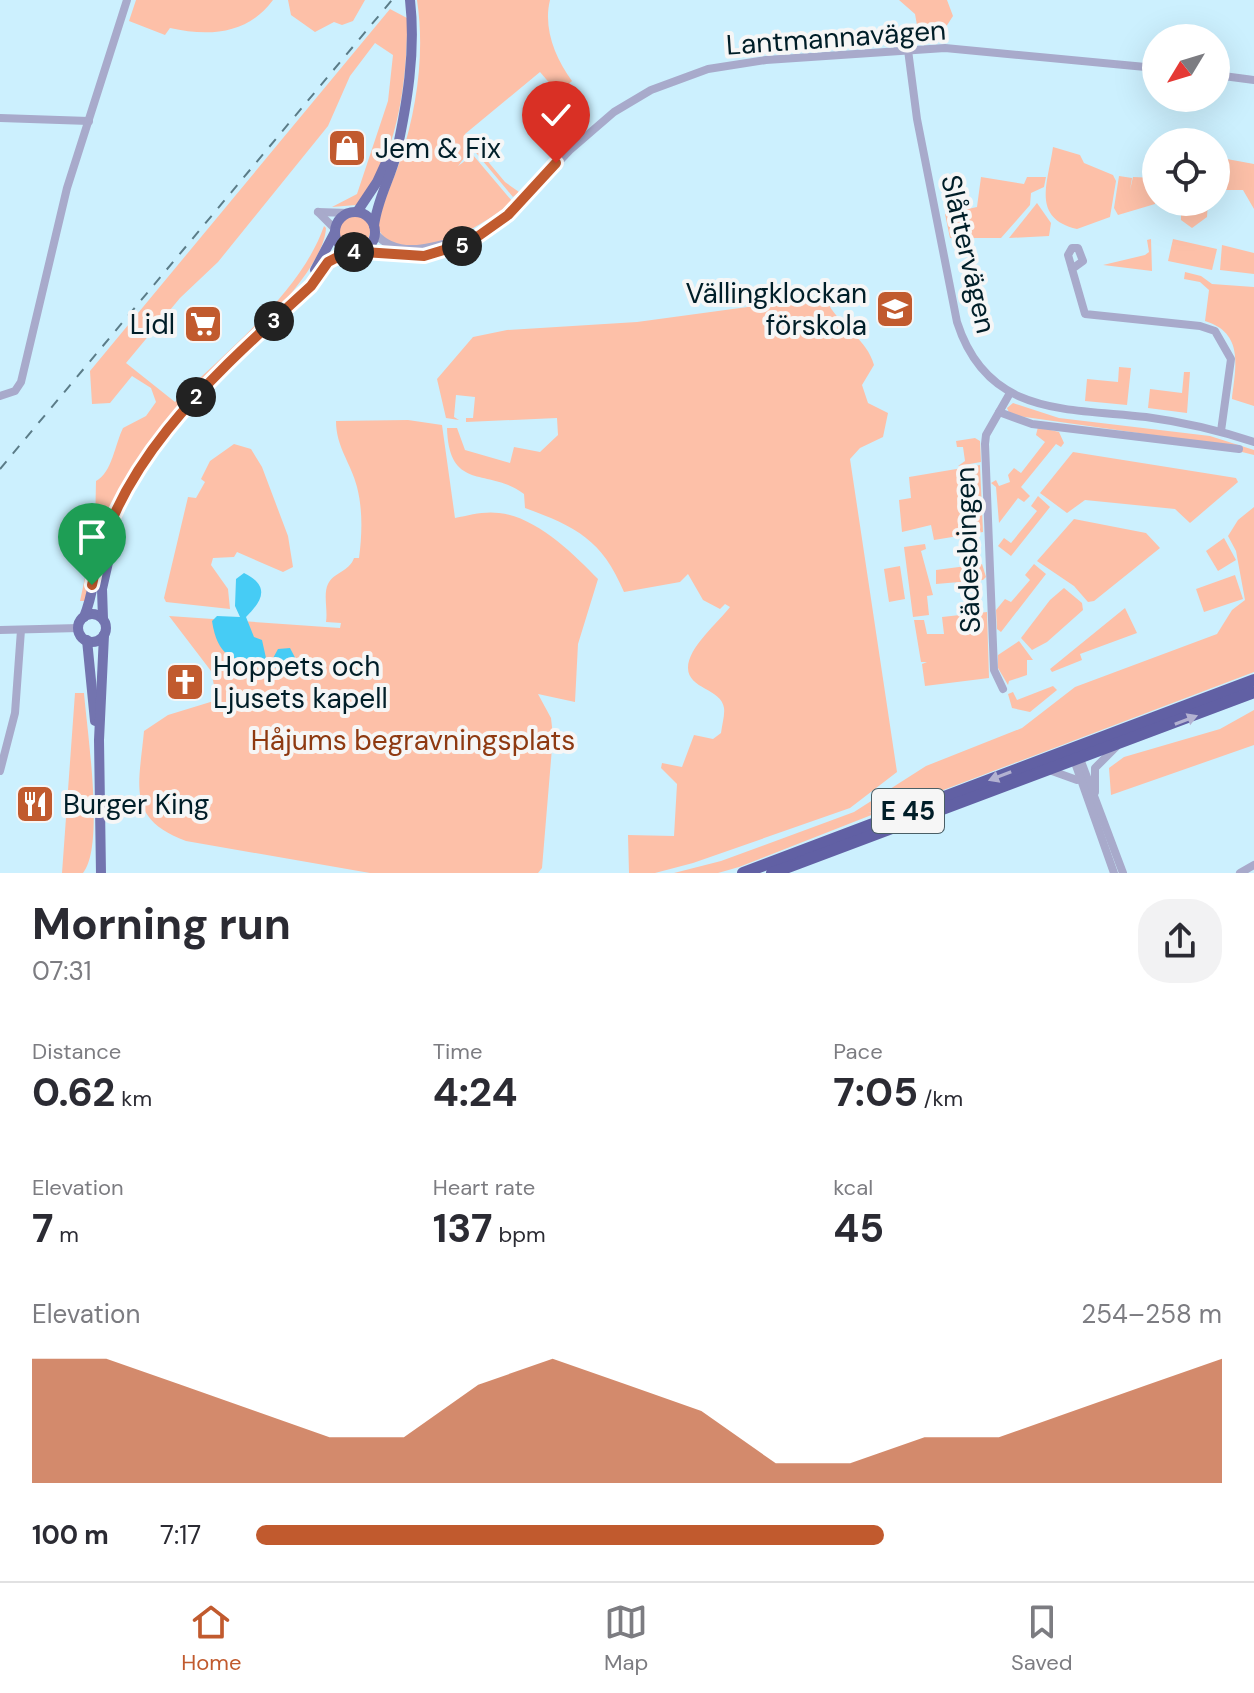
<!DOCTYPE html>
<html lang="en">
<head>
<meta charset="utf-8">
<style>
  :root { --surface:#fff; --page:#f2f2f3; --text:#2b2b33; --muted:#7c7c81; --line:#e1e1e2; --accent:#c15a2e }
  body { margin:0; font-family:"DM Sans",sans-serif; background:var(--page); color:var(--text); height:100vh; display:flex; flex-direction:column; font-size:30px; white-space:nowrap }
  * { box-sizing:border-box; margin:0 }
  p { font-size:26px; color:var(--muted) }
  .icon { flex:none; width:44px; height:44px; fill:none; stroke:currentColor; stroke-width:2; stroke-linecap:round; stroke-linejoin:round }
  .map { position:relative; height:873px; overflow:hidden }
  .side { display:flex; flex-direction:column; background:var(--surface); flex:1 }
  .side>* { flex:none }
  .needle { width:52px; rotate:232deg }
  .controls { position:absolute; left:1142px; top:24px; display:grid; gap:16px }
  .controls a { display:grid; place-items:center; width:88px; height:88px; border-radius:50%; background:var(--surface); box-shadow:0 8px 32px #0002; font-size:40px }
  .pin { position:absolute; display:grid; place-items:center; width:68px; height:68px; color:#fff; margin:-82px -34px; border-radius:50% 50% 50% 0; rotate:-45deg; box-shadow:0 0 8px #0007 }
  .pin .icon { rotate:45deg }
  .km { position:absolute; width:40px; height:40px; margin:-20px; border-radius:50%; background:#222; color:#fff; font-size:22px; line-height:40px; text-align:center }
  .round { display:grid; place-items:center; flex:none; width:84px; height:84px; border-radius:32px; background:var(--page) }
  .overview { display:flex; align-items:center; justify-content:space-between; height:136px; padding:0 32px }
  h1 { font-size:44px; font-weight:700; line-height:60px }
  .figures { display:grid; grid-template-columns:repeat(3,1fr); gap:12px; height:136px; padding:8px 32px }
  .figures div { display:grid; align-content:center }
  .figures b { font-size:40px; font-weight:700 }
  .figures small { font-size:22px; font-weight:400 }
  .figures p { font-size:22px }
  .chart { height:224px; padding:16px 32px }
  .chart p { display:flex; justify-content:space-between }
  .chart svg { width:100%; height:144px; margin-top:8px; fill:var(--accent); opacity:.7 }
  ul { padding:0 32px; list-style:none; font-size:26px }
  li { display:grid; grid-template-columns:128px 96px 1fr; align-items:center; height:60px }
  li i { height:20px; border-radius:10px; background:var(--accent) }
  .dock { display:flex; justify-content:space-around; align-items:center; height:112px; border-top:2px solid var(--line); background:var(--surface); font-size:22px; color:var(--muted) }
  .dock a { display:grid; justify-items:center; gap:4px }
  .dock .on { color:var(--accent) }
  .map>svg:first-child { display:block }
  .green { fill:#fdc0a8 }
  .water { fill:#46ccf5 }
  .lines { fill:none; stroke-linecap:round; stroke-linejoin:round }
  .minor { stroke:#a8aacb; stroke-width:8 }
  .major { stroke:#7374af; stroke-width:10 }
  .highway { stroke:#6160a4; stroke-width:12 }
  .rail { stroke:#5b7c88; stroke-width:2; stroke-dasharray:10 10; stroke-linecap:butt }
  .oneway { fill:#b3b2d1 }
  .route-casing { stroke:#fff; stroke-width:16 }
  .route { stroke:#c15a2e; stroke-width:10 }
  .labels { text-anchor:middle; stroke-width:8; stroke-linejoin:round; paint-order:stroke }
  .shield { fill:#f6f6f6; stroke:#4a5f66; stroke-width:2 }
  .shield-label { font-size:26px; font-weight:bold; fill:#001e28 }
  .street-label { font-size:28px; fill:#001e28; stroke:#f6f6f6 }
  .poi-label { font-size:28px; fill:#001e28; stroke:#f6f6f6; text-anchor:start }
  .park-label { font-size:28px; fill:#8e3911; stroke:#f6f6f6 }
</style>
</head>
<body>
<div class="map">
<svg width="1254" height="873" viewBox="0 0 1254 873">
  <rect width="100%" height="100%" fill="#ccf0fe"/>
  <g class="green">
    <path d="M 136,0 L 273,0 C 248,34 210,37 170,28 L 165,35 L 129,21 Z"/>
    <path d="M 288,0 L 365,0 L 353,21 L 342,25 L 334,22 L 315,32 L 291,15 Z"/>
    <path d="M 417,0 L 550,0 C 543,28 555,58 572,81 L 558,93 L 540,72 L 465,134 L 505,182 L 519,192 L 513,197 L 472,148 L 458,166 L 473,155 L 512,201 C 489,224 399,275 378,228 C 382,202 393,182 401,158 C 417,107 425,53 417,0 Z"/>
    <path d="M 899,0 L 947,0 L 953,16 L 942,33 L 928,39 L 919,36 L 915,14 Z"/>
    <path d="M 390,9 L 407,18 C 408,75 398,163 356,205 L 332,207 L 357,194 L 388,101 L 393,55 L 375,43 L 350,76 L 328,126 L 218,262 L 180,298 L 126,363 L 175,402 C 225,352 301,293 324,226 L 326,228 C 323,284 196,385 157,434 C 119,481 95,543 85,601 L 80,601 L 95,531 L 96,481 C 112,473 115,444 123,428 L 146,416 L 156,402 L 151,388 L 132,376 L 110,403 L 92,404 L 90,371 Z"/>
    <path d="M 1053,147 L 1080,155 L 1084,163 L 1113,175 L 1116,181 L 1110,217 L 1077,229 C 1031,218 1048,183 1053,147 Z"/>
    <path d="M 1216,157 L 1254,164 L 1254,209 L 1243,190 L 1216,190 Z"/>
    <path d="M 1119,176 L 1132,178 L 1130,190 L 1133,177 L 1156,178 L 1155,204 L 1118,215 L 1114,208 Z"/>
    <path d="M 981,177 L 1024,184 L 1027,177 L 1046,177 L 1044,187 L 1031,193 L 1030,205 L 1001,238 L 950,238 L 945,214 L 977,207 Z"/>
    <path d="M 1181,202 L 1208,202 L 1207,217 L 1192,228 L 1181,220 Z"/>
    <path d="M 1037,203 L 1051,223 L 1049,236 L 1009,238 Z"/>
    <circle cx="354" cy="231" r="16"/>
    <path d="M 1151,239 L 1152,271 L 1103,265 L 1145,255 L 1149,252 L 1147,240 Z"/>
    <path d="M 1173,239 L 1217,249 L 1212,270 L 1168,261 Z"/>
    <path d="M 1222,245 L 1254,253 L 1254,274 L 1220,270 Z"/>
    <path d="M 1185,272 L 1201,276 L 1212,284 L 1254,287 L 1254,406 L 1232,399 C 1236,366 1244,333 1205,321 L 1209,290 L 1200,282 L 1184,279 Z"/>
    <path d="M 785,302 L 829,305 C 842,328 867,339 874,365 L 862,385 L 868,403 L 888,413 L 883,437 L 860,448 L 850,459 L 897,772 L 850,808 L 693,863 L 655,873 L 629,873 L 628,835 L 674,836 L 677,784 L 661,768 L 662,763 L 682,767 L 694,735 L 713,739 L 721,733 C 722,725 725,715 724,708 C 722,689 688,689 688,668 C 688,647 718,623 730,607 L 725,604 L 720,609 L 703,600 L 688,574 L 680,582 L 624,592 C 602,540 577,527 525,508 L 524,494 C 489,467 449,493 447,428 L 457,428 L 465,450 L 510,463 L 514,447 L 540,452 L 558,435 L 557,418 L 466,422 L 466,418 L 473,418 L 475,397 L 456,395 L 454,417 L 459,420 L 446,418 L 437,379 L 473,337 L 507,330 L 637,322 Z"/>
    <path d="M 1119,367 L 1131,368 L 1127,405 L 1085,401 L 1087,379 L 1118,382 Z"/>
    <path d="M 1184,372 L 1190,372 L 1187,413 L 1148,408 L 1150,389 L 1182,393 Z"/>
    <path d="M 1013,403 L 1059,418 L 1210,436 L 1254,450 L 1254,455 L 1202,442 L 1010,415 L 1007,408 Z"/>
    <path d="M 408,420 L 442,425 L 455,518 C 470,515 484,511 499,513 C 535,516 574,554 598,579 L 578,644 L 575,702 L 538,694 L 551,718 L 553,736 L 542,868 L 538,873 L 370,873 L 186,841 C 126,819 139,786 144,731 L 168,715 L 217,700 L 211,671 L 169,616 L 340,628 L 341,623 L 326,622 C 328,610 323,594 328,584 C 334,572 349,572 354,558 L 359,558 C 362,536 363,510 357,487 C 351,463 336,447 336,421 Z"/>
    <path d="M 1038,427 L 1059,432 L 1064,443 L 1061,447 L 1056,444 L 1021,487 L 1030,496 L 1024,502 L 1018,498 L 999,523 L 996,487 L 991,483 L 996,480 L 999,486 L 1010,482 L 1008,475 L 1014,468 L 1021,473 L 1045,442 L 1036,435 Z"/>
    <path d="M 975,438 L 980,441 L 981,462 L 958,466 L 965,461 L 963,447 L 957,447 L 956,441 Z"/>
    <path d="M 234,444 L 251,449 L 262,467 L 288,536 L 293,567 L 283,572 L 237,552 L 234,557 L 213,558 L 211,565 L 228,589 L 230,609 L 166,602 L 164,598 L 188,497 L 196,498 L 205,482 L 201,479 L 210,461 Z"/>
    <path d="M 1073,452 L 1236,478 L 1238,482 L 1190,523 L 1175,509 L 1085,500 L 1067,513 L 1040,493 Z"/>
    <path d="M 980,465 L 983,532 L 934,540 L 931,525 L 902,532 L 899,500 L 911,498 L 909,477 Z"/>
    <path d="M 1038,496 L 1050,507 L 1011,556 L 998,546 L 1004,538 L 1011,543 L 1037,511 L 1031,506 Z"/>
    <path d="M 1254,507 L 1254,672 L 938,792 L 878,814 L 868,812 L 874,814 L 739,867 L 718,873 L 674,873 L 721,861 L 854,812 L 926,766 L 1022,728 L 1075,687 L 1217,634 L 1232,610 L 1245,600 L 1236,551 L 1228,536 L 1238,520 Z"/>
    <path d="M 1074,519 L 1146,533 L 1160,548 L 1094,601 L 1088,602 L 1074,586 L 1037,561 Z"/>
    <path d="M 1224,538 L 1236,560 L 1218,571 L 1206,551 Z"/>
    <path d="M 925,544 L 926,549 L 921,551 L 933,595 L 927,596 L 929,615 L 913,617 L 904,547 Z"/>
    <path d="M 982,564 L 986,577 L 983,580 L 936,584 L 936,570 Z"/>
    <path d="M 1034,564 L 1046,574 L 1001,632 L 997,629 L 996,610 L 1005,599 L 1011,602 L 1030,580 L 1025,575 Z"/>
    <path d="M 900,566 L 905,599 L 889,602 L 884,569 Z"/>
    <path d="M 1235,575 L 1243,599 L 1204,612 L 1196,589 Z"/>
    <path d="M 1064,588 L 1082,603 L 1083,610 L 1047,642 L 1032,650 L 1021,638 L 1050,600 Z"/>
    <path d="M 1125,608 L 1137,633 L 1080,654 L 1082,660 L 1052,672 L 1050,669 Z"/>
    <path d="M 987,612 L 989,678 L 925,686 L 922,664 L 927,662 L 921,662 L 914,620 L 924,620 L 927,634 L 944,634 L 942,617 Z"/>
    <path d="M 1019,641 L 1033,660 L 1027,660 L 1027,675 L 1009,681 L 1008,685 L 998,668 L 998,655 Z"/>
    <path d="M 1053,686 L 1057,690 L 1030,712 L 1012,708 L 1008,694 L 1013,692 L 1017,700 Z"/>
    <path d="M 75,693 L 84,693 C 87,730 105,847 83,873 L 62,873 Z"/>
    <path d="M 1254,710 L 1254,745 L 1111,795 L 1109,768 L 1124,757 L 1220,729 Z"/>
  </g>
  <path class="water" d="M 244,573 C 271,586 262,601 246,617 L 254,637 L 262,640 L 266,658 L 272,660 L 278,649 L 290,648 L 300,667 L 297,675 L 293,677 C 287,675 282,670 276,668 C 242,658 219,667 212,621 L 217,616 L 240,617 L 235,606 L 236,579 Z"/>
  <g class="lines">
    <g class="minor">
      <path d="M 908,50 L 917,119 L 957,322 C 987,416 1065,408 1146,417 C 1183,422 1218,430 1254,442"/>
      <path d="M 1216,75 L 1254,80"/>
      <path d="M 0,118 L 89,121"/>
      <path d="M 318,212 L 348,213"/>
      <path d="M 318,212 L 335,229"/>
      <path d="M 375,233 C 400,264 445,242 476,235"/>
      <path d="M 363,250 L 424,256 L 470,242 L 508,215 L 570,150 L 614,112 L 651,90 L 708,69 L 766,60 L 945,48 L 1156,68"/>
      <path d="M 1072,269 L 1083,261 L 1078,248 L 1072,248 L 1068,255 L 1085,314 L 1200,326 L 1215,331 L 1231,359 L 1221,431"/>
      <path d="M 0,396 L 15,391 L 21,382 L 67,188 L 127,0"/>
      <path d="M 999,412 L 1032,424 L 1239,449"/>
      <path d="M 0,630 L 79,628"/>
      <path d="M 1003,689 L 994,670 L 985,444 L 986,435 L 1010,393"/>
      <path d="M 1079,756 L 1123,873"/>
      <path d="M 1073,757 L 1114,873"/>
      <path d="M 0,771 L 15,713 L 21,630"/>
      <path d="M 1052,771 L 1077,780"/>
      <path d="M 1095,792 L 1095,768 L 1116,747"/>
      <path d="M 1240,873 L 1254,865"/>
    </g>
    <g class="major">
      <path d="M 357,212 L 377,182 L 389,156"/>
      <circle cx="355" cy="232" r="20"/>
      <path d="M 374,226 C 377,200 390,179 396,155 C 407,104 416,52 410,0"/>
      <path d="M 315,270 L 335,232"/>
      <circle cx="92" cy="628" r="14"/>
      <path d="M 84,617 C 95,591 95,561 106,534 C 149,433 230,359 311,286 L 333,258 L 349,251"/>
      <path d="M 103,619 L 102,589 L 117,523"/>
      <path d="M 87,640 L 95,721"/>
      <path d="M 101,873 L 99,740 L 104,635"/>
    </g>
    <g class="highway">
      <path d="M 743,873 L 1254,680"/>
      <path d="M 772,873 L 1254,692"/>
    </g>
    <path class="rail" d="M 0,469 L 392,0"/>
  </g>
  <defs><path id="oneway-solid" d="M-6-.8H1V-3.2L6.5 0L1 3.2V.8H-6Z" transform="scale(2)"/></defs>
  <g class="oneway">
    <use href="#oneway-solid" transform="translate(1186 720) rotate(-21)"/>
    <use href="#oneway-solid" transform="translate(1000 776) rotate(159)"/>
  </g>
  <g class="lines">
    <defs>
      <path id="route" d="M 92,585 C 114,459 221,369 311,286 L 328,262 L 349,251 L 424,256 L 470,242 L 508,215 L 556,163"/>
    </defs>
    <use href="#route" class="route-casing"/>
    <use href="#route" class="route"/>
  </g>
  <defs>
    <symbol id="shop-square" viewBox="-11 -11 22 22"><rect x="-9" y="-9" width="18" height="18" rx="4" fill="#c15a2e" stroke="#f6f6f6"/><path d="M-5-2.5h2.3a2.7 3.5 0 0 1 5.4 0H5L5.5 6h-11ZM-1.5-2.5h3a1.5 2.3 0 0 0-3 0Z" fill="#fff"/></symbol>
    <symbol id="school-square" viewBox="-11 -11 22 22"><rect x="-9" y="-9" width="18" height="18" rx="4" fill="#c15a2e" stroke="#f6f6f6"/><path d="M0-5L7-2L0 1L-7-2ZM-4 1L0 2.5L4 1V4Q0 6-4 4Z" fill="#fff"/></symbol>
    <symbol id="supermarket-square" viewBox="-11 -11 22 22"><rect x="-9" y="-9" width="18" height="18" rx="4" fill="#c15a2e" stroke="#f6f6f6"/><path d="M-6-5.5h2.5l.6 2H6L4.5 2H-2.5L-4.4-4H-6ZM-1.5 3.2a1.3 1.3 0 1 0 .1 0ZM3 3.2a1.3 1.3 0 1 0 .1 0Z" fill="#fff"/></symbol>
    <symbol id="church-square" viewBox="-11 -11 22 22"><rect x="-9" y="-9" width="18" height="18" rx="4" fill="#c15a2e" stroke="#f6f6f6"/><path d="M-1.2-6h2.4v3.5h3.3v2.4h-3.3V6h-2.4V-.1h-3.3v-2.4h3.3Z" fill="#fff"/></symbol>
    <symbol id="restaurant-square" viewBox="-11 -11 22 22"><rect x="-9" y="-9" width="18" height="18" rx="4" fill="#c15a2e" stroke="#f6f6f6"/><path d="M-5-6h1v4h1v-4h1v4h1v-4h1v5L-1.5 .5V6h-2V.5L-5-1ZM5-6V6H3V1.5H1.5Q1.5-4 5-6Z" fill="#fff"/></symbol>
  </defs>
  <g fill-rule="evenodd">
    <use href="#shop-square" x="325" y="126" width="44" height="44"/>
    <use href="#school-square" x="873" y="287" width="44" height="44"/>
    <use href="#supermarket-square" x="181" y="302" width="44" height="44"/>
    <use href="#church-square" x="163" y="660" width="44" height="44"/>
    <use href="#restaurant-square" x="13" y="782" width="44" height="44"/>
  </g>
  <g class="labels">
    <rect class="shield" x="872" y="789" width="72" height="44" rx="6"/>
    <g class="shield-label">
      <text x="908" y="820">E 45</text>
    </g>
    <g class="street-label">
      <text transform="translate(836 37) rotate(-4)" y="10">Lantmannavägen</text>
      <text transform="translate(969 254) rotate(77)" y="10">Slåttervägen</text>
      <text transform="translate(967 550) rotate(-92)" y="10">Sädesbingen</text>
    </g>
    <g class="poi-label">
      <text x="375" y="158">Jem &amp; Fix</text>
      <text x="867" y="303" text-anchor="end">Vällingklockan<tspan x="867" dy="32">förskola</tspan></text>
      <text x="175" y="334" text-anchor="end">Lidl</text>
      <text x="213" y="676">Hoppets och<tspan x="213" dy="32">Ljusets kapell</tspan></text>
      <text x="63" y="814">Burger King</text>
    </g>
    <g class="park-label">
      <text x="413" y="750">Håjums begravningsplats</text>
    </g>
  </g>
</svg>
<div class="controls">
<a><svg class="needle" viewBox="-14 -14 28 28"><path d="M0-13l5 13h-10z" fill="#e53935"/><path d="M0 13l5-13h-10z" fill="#7c7c81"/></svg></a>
<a><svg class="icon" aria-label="locate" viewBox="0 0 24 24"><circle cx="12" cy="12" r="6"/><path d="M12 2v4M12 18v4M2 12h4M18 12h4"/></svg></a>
</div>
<div class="pin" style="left:92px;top:585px;background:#1e9e55"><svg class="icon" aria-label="arrive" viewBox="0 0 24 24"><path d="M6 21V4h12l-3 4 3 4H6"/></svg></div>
<div class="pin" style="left:556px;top:163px;background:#d93025"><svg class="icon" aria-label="check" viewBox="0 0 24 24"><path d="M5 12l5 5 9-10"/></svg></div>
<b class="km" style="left:196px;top:397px">2</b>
<b class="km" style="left:274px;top:321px">3</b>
<b class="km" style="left:354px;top:252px">4</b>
<b class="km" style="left:462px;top:246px">5</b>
</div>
<section class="side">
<div class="overview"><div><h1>Morning run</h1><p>07:31</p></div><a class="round"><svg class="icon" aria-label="share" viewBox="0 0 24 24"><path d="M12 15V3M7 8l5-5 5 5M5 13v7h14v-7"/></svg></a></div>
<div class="figures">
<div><p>Distance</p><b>0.62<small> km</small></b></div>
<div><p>Time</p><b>4:24</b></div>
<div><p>Pace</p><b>7:05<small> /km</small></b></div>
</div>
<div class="figures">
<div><p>Elevation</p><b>7<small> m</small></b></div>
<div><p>Heart rate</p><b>137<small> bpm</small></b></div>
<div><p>kcal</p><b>45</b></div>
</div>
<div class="chart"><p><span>Elevation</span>254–258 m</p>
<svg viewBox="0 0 160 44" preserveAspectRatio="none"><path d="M0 44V6L10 6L20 14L30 22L40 30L50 30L60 14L70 6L80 14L90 22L100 38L110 38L120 30L130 30L140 22L150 14L160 6V44z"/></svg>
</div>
<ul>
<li><b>100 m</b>7:17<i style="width:65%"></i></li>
</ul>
</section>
<nav class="dock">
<a class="on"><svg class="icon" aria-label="home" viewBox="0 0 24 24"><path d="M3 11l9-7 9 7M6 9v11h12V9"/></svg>Home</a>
<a><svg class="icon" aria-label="map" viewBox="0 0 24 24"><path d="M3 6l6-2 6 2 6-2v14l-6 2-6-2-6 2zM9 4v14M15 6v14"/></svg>Map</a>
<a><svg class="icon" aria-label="saved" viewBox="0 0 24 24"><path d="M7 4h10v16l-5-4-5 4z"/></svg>Saved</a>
</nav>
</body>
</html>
